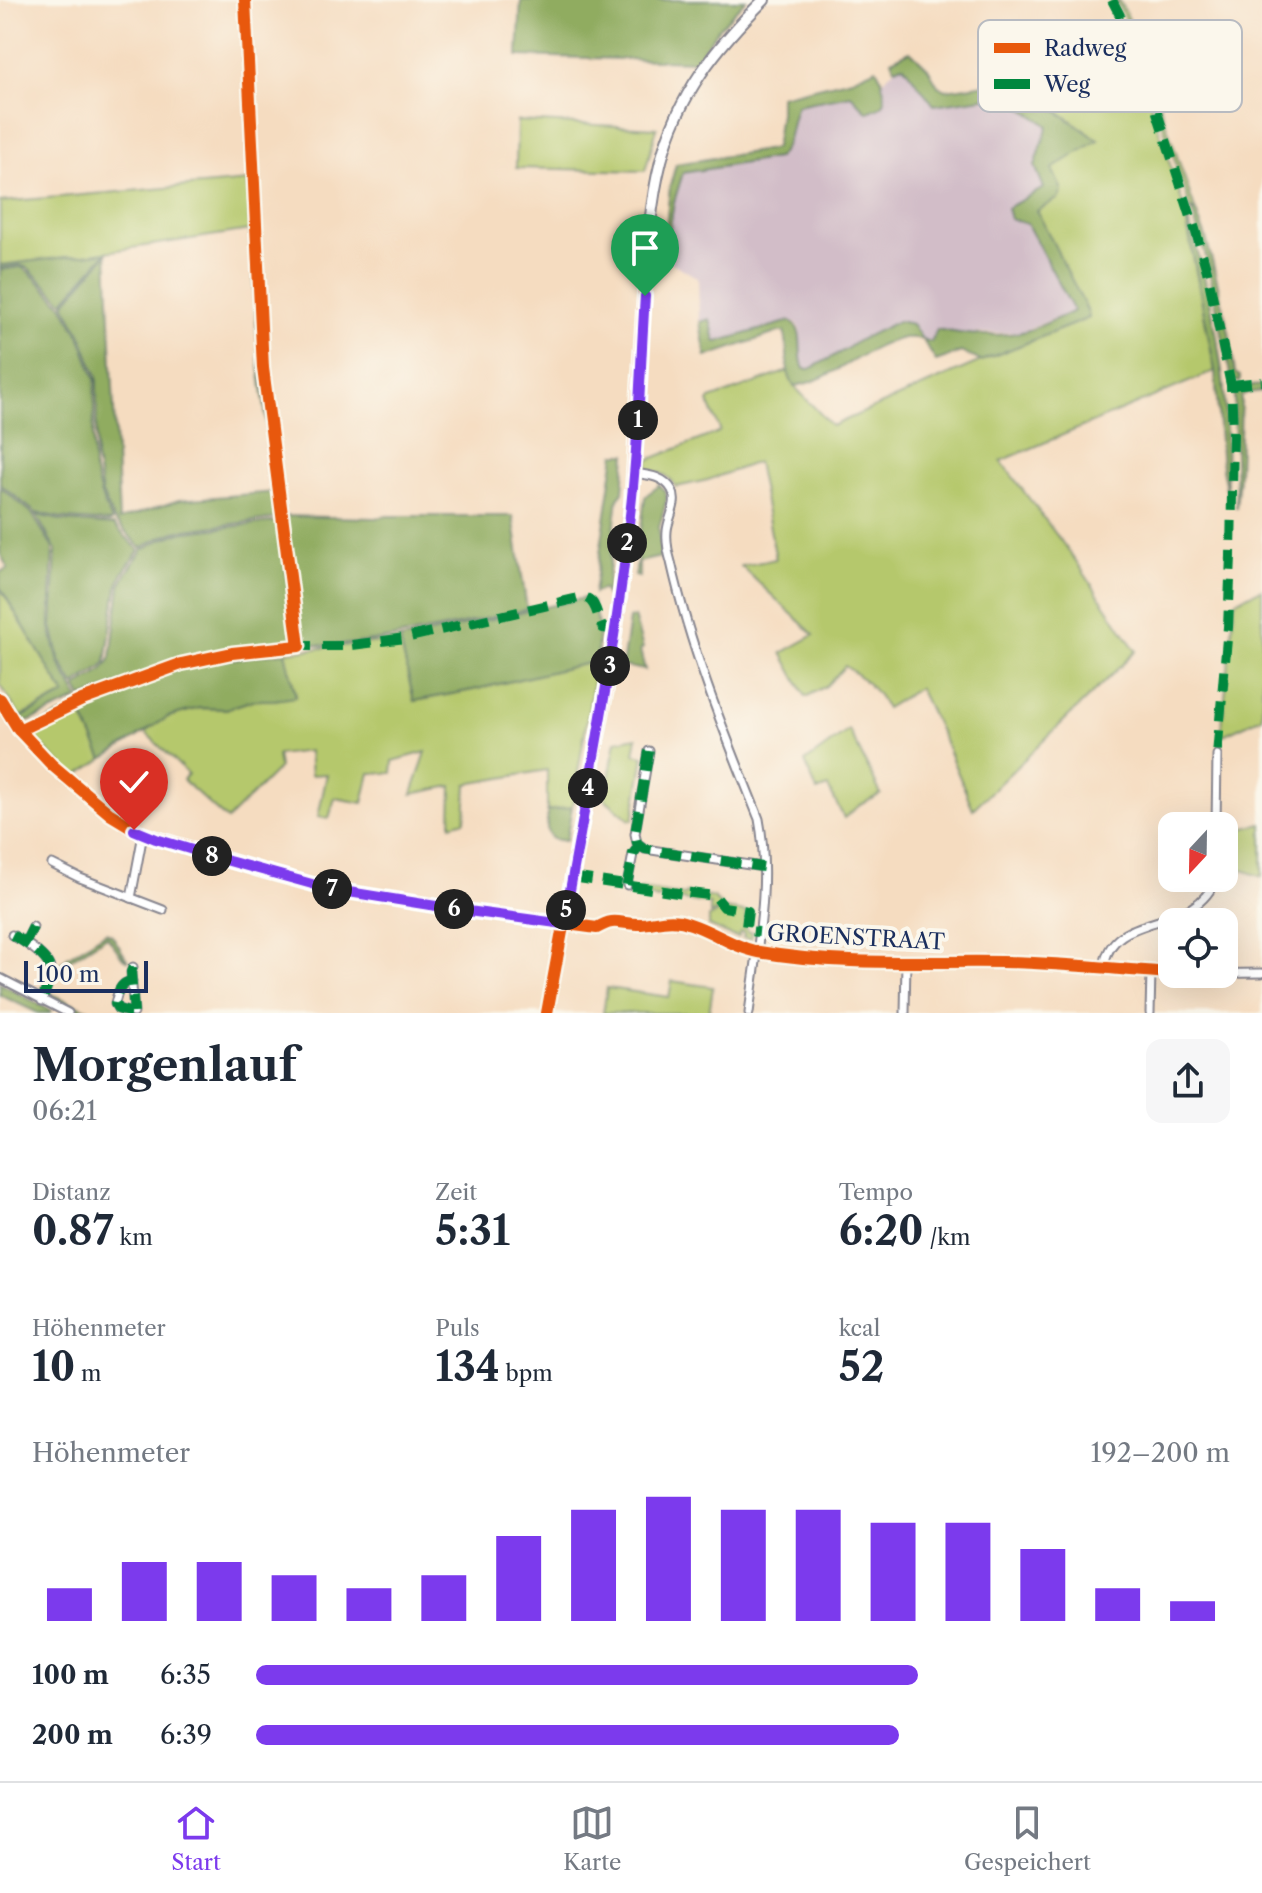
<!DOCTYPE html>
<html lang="de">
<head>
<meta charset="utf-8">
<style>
  :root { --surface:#fff; --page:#f6f6f7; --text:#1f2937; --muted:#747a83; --line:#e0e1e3; --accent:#7c3aed }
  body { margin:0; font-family:"Libre Caslon Text",serif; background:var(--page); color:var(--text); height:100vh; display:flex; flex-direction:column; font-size:30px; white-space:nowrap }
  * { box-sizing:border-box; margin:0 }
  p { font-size:26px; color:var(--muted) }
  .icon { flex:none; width:44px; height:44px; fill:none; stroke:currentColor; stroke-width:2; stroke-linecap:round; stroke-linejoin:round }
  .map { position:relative; height:1013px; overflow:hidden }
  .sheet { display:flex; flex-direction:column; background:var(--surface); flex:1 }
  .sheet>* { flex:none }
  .needle { width:52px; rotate:202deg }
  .fabs { position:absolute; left:1158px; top:812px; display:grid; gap:16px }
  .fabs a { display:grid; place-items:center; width:80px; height:80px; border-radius:16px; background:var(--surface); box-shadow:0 8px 32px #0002; font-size:40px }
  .scale { position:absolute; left:24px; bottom:20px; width:124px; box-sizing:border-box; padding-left:8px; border:4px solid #1b2f5e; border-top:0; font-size:22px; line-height:28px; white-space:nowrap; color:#1b2f5e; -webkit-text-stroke:6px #fbf7ec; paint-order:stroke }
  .pin { position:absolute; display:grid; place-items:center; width:68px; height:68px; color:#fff; margin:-82px -34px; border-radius:50% 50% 50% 0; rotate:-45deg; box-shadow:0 0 8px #0007 }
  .pin .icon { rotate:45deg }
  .km { position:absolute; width:40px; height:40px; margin:-20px; border-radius:50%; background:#222; color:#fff; font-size:22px; line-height:40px; text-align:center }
  .round { display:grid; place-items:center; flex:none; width:84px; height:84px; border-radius:16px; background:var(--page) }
  .head { display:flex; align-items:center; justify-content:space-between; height:136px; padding:0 32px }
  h1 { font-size:44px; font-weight:800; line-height:60px }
  .stats { display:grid; grid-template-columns:repeat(3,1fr); gap:12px; height:136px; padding:8px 32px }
  .stats div { display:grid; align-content:center }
  .stats b { font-size:40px; font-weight:800 }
  .stats small { font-size:22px; font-weight:400 }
  .stats p { font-size:22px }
  .chart { height:224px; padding:16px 32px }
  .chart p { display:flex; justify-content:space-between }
  .chart svg { width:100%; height:144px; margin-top:8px; stroke:var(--accent); stroke-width:6 }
  ul { padding:0 32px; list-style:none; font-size:26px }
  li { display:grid; grid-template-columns:128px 96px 1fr; align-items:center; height:60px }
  li i { height:20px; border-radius:10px; background:var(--accent) }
  .tabs { display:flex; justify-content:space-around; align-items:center; height:112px; border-top:2px solid var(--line); background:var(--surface); font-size:22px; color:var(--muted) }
  .tabs a { display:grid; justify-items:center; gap:4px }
  .tabs .on { color:var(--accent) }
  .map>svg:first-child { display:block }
  .industrial { fill:#d2bdc8 }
  .green { fill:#b5c86c; stroke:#687c65; stroke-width:2 }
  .forest { fill:#90ac60; stroke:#566e5f; stroke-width:2 }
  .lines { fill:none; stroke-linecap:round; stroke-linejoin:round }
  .street-casing { stroke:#88868f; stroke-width:11 }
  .secondary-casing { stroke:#88868f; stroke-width:14 }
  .street { stroke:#fff; stroke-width:7 }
  .secondary { stroke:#fff; stroke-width:10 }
  .quiet { stroke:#00873e; stroke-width:10; stroke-dasharray:20 10; stroke-linecap:butt }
  .cycleway-casing { stroke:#fbf7ec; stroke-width:17 }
  .cycleway { stroke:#e8590c; stroke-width:12 }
  .route-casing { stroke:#fff; stroke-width:16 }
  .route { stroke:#7c3aed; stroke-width:10 }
  .labels { text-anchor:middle; stroke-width:8; stroke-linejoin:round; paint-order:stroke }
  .street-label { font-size:22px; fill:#1b2f5e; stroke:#fbf7ec }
  .key { fill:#fbf7ec; stroke:#b8bbc1; stroke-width:2 }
  .key-label { font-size:22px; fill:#1b2f5e }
</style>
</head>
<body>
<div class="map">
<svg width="1262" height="1013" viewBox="0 0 1262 1013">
  <rect width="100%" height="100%" fill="#fbf7ec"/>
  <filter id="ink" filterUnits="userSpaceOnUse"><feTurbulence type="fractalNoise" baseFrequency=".0125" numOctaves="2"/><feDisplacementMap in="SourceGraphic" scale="16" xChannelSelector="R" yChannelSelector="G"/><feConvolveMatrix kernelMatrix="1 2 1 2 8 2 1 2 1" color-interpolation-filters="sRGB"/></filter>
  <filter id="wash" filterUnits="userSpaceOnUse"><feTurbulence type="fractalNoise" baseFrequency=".006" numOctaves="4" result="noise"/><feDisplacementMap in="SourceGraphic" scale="32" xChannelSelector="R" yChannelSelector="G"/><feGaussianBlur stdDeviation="1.8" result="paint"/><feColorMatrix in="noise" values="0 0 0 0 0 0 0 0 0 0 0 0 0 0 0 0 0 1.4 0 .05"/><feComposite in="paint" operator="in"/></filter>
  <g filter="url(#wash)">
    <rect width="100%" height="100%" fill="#f5dcc0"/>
    <path class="industrial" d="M 903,64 L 934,104 L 1004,95 L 1048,126 L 1035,166 L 1044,188 L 1010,219 L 1027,224 L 1074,311 L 1020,332 L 958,334 L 932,343 L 922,339 L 912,324 L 882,328 L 810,369 L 804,369 L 801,363 L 800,330 L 796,323 L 717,342 L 715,341 L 710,319 L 700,322 L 699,319 L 698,278 L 669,261 L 669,234 L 674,202 L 683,173 L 782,154 L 791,130 L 797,105 L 831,97 L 852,95 L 855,98 L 885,94 L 882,84 L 883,81 L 895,68 Z"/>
    <g class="green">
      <path d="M 1115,0 L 1119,0 L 1134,29 L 1196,212 L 1191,209 L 1137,48 L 1126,21 Z"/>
      <path d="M 1139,68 L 1184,208 L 1215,371 L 1001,461 L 1076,561 L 1136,651 L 973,809 L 944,740 L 919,688 L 886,708 C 876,689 863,678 845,666 L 826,686 L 806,697 L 782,653 L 814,635 L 741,566 L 776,559 L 757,462 L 708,480 L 676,487 C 669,474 660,473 647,469 L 648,460 L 719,432 L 720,429 L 708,402 L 710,399 L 788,371 L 793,385 L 832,426 L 981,361 L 1089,318 L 1037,211 L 1058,198 L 1051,169 L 1097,140 L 1088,132 L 1013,80 Z"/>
      <path d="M 517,121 L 657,128 L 645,171 L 516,168 Z"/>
      <path d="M 248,181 L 250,230 L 0,268 L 0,202 Z"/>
      <path d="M 250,232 L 253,232 L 261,367 L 281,518 L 279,518 L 259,366 Z"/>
      <path d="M 0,588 L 65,695 L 20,717 L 0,684 Z"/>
      <path d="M 1262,589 L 1262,717 L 1221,736 L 1235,601 Z"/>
      <path d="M 400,640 L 414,701 L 473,690 L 597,661 L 572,807 L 547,811 L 547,770 L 467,784 L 465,821 L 451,825 L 452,786 L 412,794 L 426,752 L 393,761 L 392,773 L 370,773 L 363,803 L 335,798 L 329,818 L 318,817 L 327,774 L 311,775 L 309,751 L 277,755 L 279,768 L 227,820 L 183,780 L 188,774 L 145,732 L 168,717 L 199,708 L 226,709 L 253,700 L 274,700 L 296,696 L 285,652 Z"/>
      <path d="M 78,707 L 103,759 L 75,777 L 48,752 L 28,729 Z"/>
      <path d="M 849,730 L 881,794 L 860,805 L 844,818 L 828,787 L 817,791 L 805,762 Z"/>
      <path d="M 637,737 L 634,754 L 644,756 L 633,820 L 630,820 L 605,799 L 616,741 Z"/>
      <path d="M 1262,824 L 1262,877 L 1224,863 L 1224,833 Z"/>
      <path d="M 641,889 L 685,896 L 686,893 L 714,898 L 722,907 L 710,914 L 710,904 L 660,897 L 658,899 L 648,896 L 641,897 Z"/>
      <path d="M 724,909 L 746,912 L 745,928 L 748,932 L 752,932 L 751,939 L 743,938 L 744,935 L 742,932 L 739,933 L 739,937 L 732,936 L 709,926 L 709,917 Z"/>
      <path d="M 672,981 L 713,987 L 709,1013 L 603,1013 L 607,988 L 669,997 Z"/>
    </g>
    <g class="forest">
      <path d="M 521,0 L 746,0 L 719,28 L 695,61 L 518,56 Z"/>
      <path d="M 910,51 L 928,68 L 938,86 L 946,90 L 1013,80 L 1098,140 L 1052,169 L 1062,190 L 1059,198 L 1037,211 L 1088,312 L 1089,318 L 981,361 L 961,352 L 936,361 L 922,339 C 916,338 910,337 903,338 C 864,347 834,380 794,386 C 782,368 791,350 784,332 L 779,332 L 706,357 L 700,322 L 710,319 L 715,341 L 717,342 L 790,321 C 807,331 796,353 804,369 L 810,369 L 845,350 L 859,340 L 898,321 L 912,324 L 922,339 L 931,342 L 937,329 C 964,335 999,338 1026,331 C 1042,326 1058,318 1074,311 L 1027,224 L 1010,219 L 1007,208 L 1044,188 L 1035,166 L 1048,126 L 1004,95 L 934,105 L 903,65 L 895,68 L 891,60 Z"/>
      <path d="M 876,68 L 883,81 L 882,84 C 888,103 886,106 867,112 L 851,95 L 797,105 C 790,122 791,145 777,158 L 683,173 L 674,202 L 669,234 L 665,237 L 670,186 L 676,164 L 772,149 L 775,147 L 776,142 L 780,113 L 780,96 L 852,79 Z"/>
      <path d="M 1184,208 C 1202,260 1215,316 1222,371 C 1227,411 1226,453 1227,494 L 1222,468 L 1215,371 Z"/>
      <path d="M 1191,209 L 1196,212 L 1205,235 L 1213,264 L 1229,332 L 1235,373 L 1240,376 L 1240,382 L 1236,381 L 1230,374 L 1208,264 Z"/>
      <path d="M 107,252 L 63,302 L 28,268 L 19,265 L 0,268 L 0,265 Z"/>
      <path d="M 107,254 L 119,520 L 179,500 L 275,492 L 279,518 L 178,531 L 159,538 L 141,548 L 114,520 L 102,494 L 96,458 L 97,377 L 81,335 L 64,304 Z"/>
      <path d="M 21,267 L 29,272 L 62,305 L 79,335 L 95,378 L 93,441 L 94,469 L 101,496 L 112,521 L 110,522 L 67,519 L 36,513 L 0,484 L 0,270 Z"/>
      <path d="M 1262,385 L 1262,391 L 1247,393 L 1241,396 L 1239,477 L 1236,508 L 1234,395 L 1240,387 Z"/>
      <path d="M 615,454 L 626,454 L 623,492 L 618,498 L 606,597 L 603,589 L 594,593 Z"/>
      <path d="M 659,485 L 665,491 L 667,498 L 659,528 L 661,557 L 639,562 L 639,577 L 635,576 L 636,570 L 645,497 C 649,491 655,491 659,485 Z"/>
      <path d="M 0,487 L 31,512 L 53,548 L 50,627 L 59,663 L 79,699 L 30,721 L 23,722 L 20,718 L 65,695 L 0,587 L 0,572 L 8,568 L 0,554 Z"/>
      <path d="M 36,515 L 65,521 L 114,525 L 139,550 L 123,573 L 117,587 L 106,662 L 101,668 L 74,685 L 60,661 L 52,626 L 56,550 Z"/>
      <path d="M 284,516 L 375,518 L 387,516 L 513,516 L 527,609 C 470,622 414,636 357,643 C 344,644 326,648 313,644 C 307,642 303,637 300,632 Z"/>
      <path d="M 279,521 L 291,607 L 291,627 L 295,627 C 295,636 292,642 283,644 L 220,652 L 179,661 L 82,698 L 76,687 L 102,671 L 108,663 L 111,657 L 120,586 L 126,574 L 142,550 L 160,540 L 179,533 Z"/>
      <path d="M 584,598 L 592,602 L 599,628 L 597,661 L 473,690 L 414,701 L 400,640 Z"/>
      <path d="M 634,617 L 643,648 L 640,650 L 645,670 L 622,666 L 629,619 Z"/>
      <path d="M 285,652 L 296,697 L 274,700 L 253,700 L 226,709 L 199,708 L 168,717 L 103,759 L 78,707 L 184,665 Z"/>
      <path d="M 572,807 L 566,841 L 552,839 L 547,831 L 547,811 Z"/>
      <path d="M 106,932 L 112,935 L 128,961 L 123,958 L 107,936 L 71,959 L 56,972 L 49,993 L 96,1013 L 86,1013 L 46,995 L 53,970 L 66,958 Z"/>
      <path d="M 0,983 L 51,1011 L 50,1013 L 38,1013 L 0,995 Z"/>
    </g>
  </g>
  <g filter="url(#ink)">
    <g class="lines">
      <defs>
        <g id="street">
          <path d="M 634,473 C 648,475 664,476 672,490 C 679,504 668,517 667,531 C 666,542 668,552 671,562 C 691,651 725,734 759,819 C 771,882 757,949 749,1013"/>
          <path d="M 649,751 L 635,834 L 637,843 L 645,849 L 763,867"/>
          <path d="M 1216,826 L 1217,755"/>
          <path d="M 52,864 L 80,878 L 163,910"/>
          <path d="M 627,885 L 633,854 L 639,846"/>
          <path d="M 131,898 L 143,834"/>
          <path d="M 564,924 L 597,928 L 609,921 L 639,924 L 662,919 L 680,921 L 696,927 L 743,948 L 803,958 L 870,961 L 1002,962 L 1172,973"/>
          <path d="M 12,935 C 22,940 49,957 50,969 C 51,978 45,992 42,1001"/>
          <path d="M 26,941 L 33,927"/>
          <path d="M 133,967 L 131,972 L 134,1013"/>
          <path d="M 1104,968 C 1110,907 1195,937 1216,878"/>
          <path d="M 1179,974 L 1262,973"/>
          <path d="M 0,978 L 68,1013"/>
          <path d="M 132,981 C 120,982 117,994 115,1004 L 118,1009 L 132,1013"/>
          <path d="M 905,1013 L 906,962"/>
          <path d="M 1150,1013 L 1151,972"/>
        </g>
        <g id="secondary">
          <path d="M 0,699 L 19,730 L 52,765 L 110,814 L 143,834 L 267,872 L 330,889 L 461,910 L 564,924"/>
          <path d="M 547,1013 C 578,846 614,680 631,511 C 638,442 640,374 644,305 C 647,257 649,208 661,161 C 678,95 716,47 764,0"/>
        </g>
      </defs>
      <use href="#street" class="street-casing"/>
      <use href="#secondary" class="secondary-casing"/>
      <use href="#street" class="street"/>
      <use href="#secondary" class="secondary"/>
      <g class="quiet">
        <path d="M 1112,0 L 1126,27 L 1153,100 L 1195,229 L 1207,271 L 1231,385 L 1233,430 L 1231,556 L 1228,627 L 1217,755"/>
        <path d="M 1231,385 L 1262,382"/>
        <path d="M 292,646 L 345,646 L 405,638 L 583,597 C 598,600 596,617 603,628 L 616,630"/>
        <path d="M 649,751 L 635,834 L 637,843 L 645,849 L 763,867"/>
        <path d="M 572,877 L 684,894 L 684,892 L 715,896 L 724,907 L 748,911 L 746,927 L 749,931 L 759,932"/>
        <path d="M 627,885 L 633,854 L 639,846"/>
        <path d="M 12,935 C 22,940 49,957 50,969 C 51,978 45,992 42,1001"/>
        <path d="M 26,941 L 33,927"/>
        <path d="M 133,967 L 131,972 L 134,1013"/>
        <path d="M 132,981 C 120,982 117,994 115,1004 L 118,1009 L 132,1013"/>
      </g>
      <defs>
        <g id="cycleway">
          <path d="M 0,699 L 19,730 L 52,765 L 110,814 L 143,834 L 267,872 L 330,889 L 461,910 L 597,928 C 615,917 619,924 638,924 C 653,924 663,918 680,921 C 708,927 731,947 759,952 C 839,966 921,961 1002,962 C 1059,963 1115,969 1172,973"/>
          <path d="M 19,730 L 82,700 L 181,664 L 232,653 L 299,646 L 263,368 L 245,0"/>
          <path d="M 547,1013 L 606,693 L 617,619 L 631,510 L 647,249"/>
        </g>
      </defs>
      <use href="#cycleway" class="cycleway-casing"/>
      <use href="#cycleway" class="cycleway"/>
    </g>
  </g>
  <g class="lines" filter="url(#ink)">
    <defs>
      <path id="route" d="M 134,830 L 156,839 L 229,861 L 330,889 L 461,910 L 564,924 C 588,788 615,652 630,515 C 639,442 640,369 645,296"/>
    </defs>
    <use href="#route" class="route-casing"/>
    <use href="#route" class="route"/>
  </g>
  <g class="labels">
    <g class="street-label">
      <text transform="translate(856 937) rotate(3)" y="8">GROENSTRAAT</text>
    </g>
  </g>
  <rect x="978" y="20" width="264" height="92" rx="12" class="key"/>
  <rect x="994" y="43" width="36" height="10" fill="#e8590c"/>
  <rect x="994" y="79" width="36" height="10" fill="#00873e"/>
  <g class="key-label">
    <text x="1044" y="56">Radweg</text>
    <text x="1044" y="92">Weg</text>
  </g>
</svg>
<div class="fabs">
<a><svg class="needle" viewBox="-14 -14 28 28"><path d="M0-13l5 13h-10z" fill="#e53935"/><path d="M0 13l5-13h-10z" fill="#747a83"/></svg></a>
<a><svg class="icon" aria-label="locate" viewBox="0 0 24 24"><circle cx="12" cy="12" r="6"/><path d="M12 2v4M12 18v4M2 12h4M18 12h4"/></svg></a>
</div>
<div class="scale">100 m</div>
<div class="pin" style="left:645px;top:296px;background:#1e9e55"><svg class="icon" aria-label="arrive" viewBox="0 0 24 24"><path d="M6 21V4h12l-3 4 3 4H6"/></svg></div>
<div class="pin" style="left:134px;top:830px;background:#d93025"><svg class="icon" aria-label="check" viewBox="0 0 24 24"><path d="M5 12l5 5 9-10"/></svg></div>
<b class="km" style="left:638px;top:420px">1</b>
<b class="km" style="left:627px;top:543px">2</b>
<b class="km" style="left:610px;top:666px">3</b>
<b class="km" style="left:588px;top:788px">4</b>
<b class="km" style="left:566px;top:910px">5</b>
<b class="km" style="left:454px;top:909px">6</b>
<b class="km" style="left:332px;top:889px">7</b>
<b class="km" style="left:212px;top:856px">8</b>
</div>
<section class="sheet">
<div class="head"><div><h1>Morgenlauf</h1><p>06:21</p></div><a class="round"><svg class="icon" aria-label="share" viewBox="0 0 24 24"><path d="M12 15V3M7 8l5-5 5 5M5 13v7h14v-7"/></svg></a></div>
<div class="stats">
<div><p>Distanz</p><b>0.87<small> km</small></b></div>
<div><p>Zeit</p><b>5:31</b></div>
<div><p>Tempo</p><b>6:20<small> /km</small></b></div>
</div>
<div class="stats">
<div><p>Höhenmeter</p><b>10<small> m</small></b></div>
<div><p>Puls</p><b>134<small> bpm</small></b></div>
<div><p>kcal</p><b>52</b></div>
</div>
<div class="chart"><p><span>Höhenmeter</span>192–200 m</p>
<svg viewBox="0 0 160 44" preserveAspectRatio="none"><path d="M5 44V34M15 44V26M25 44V26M35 44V30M45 44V34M55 44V30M65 44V18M75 44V10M85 44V6M95 44V10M105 44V10M115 44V14M125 44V14M135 44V22M145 44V34M155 44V38"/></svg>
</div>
<ul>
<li><b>100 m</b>6:35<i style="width:68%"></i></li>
<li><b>200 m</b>6:39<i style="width:66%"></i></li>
</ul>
</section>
<nav class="tabs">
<a class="on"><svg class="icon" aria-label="home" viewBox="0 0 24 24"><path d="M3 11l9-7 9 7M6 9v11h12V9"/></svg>Start</a>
<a><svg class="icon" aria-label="map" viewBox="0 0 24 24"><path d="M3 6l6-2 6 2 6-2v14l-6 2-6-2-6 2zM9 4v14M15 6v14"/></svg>Karte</a>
<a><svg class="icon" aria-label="saved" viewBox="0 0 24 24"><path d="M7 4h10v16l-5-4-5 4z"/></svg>Gespeichert</a>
</nav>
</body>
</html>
